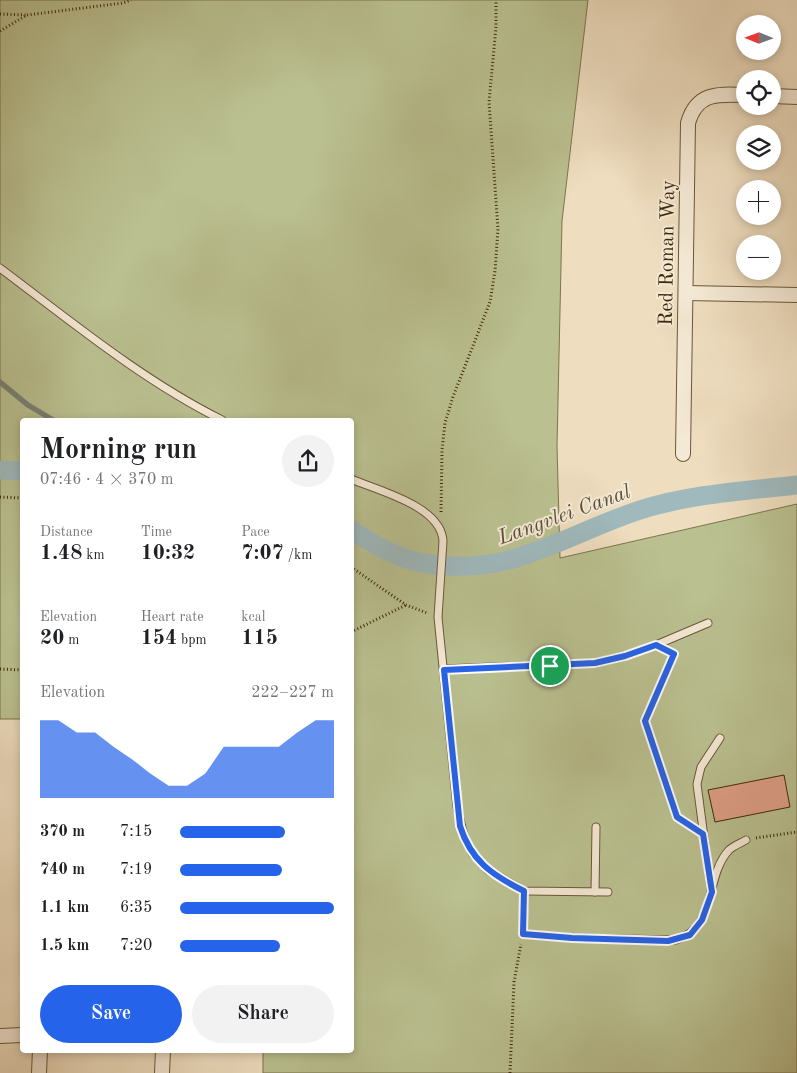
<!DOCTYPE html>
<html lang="en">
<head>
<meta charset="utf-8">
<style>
  :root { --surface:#fff; --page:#f2f2f2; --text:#202124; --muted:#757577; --accent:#2563eb }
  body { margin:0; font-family:"Old Standard TT",serif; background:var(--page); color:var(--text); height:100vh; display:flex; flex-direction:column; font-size:19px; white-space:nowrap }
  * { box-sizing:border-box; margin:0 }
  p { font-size:16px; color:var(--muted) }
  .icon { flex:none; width:28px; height:28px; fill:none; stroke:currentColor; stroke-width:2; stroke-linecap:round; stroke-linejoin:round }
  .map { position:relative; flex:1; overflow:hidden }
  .panel { position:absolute; left:20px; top:418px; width:334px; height:635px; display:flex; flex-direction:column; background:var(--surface); border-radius:5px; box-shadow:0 2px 8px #0003 }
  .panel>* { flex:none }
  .needle { width:32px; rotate:271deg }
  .fabs { position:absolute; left:736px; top:15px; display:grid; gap:10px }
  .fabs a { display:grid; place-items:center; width:45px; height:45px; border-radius:50%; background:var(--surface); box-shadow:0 2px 8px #0003; font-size:25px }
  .pin { position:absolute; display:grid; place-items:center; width:42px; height:42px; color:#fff; margin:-21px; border:2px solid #fff; border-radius:50%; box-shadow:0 1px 5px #0007 }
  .round { display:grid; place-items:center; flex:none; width:52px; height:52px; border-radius:26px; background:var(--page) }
  .headline { display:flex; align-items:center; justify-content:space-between; height:85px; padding:0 20px }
  h1 { font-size:28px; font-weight:800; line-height:38px }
  .metrics { display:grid; grid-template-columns:repeat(3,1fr); gap:8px; height:85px; padding:5px 20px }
  .metrics div { display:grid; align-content:center }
  .metrics b { font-size:21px; font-weight:800 }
  .metrics small { font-size:14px; font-weight:400 }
  .metrics p { font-size:14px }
  .chart { height:140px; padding:10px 20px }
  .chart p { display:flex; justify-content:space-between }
  .chart svg { width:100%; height:90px; margin-top:5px; fill:var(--accent); opacity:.7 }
  .primary-button { display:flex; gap:10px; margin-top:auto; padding:10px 20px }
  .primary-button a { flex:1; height:58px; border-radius:30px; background:var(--accent); color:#fff; font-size:20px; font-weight:800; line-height:58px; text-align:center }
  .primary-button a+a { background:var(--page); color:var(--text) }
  ul { padding:0 20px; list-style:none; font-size:16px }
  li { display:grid; grid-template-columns:80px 60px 1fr; align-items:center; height:38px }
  li i { height:12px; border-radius:6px; background:var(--accent) }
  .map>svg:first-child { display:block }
  .green { fill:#bac090; stroke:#7c754d }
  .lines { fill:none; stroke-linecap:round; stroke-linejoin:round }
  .stream { stroke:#798075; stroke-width:5.5 }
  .canal { stroke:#9fb9bd; stroke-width:19 }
  .building { fill:#dfa088; stroke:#3f2a0a }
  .lane-casing { stroke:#6b5737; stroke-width:9 }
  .street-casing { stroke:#6b5737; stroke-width:16 }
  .path { stroke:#3f2a0a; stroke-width:3; stroke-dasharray:1 2.5; stroke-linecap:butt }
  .lane { stroke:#f4e9d5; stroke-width:7 }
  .street { stroke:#f4e9d5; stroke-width:14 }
  .route-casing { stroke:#fff; stroke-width:10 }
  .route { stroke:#2563eb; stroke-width:6 }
  .labels { text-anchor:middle; stroke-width:4; stroke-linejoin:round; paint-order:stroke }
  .street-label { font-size:20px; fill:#3f2a0a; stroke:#f4e9d5 }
  .water-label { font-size:21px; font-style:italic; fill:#574e37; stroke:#f4e9d5 }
</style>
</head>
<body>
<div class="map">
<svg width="797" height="1073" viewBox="0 0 797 1073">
  <rect width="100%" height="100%" fill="#eeddbf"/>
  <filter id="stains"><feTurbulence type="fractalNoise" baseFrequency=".004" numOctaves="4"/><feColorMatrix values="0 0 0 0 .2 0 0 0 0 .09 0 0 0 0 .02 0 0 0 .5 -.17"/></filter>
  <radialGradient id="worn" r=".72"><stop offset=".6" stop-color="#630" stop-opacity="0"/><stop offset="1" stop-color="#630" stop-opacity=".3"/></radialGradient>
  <path class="green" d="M 0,0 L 588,0 L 562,221 L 557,446 L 560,558 L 797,504 L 797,1073 L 263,1073 L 263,1050 L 351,1050 L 351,420 L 22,420 L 22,719 L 0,719 Z"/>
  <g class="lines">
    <path class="stream" d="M 0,382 L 28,405 L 53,420"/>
    <g class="canal">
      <path d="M 0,470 L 22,471"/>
      <path d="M 351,530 C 365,539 379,548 394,554 C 429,570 477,569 513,559 C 557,546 597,524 640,510 C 690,494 745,491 797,485"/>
    </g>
  </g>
  <path class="building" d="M 784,775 L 790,807 L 715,822 L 708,790 Z"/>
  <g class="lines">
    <defs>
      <g id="lane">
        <path d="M 0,268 C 72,322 142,380 222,420"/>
        <path d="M 351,479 C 379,491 441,506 443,541 L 438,617 L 457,807 L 465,840 L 473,854 L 488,870 L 524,891 L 608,892"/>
        <path d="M 444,669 L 595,663 L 625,656 L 656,645 L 708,623"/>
        <path d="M 711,890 L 697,784 L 701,767 L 720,738"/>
        <path d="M 524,891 L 523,934 L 572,938 L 676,940 C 718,927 704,877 729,850 C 733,846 741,843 746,840"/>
        <path d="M 595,892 L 596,827"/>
      </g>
      <g id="street">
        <path d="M 772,96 L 797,97"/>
        <path d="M 686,293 L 797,295"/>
        <path d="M 683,454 L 688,123 C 697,92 718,94 745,95"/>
        <path d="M 0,1036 L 22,1035"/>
        <path d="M 39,1073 L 40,1050"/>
        <path d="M 162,1073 L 163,1050"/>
      </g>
    </defs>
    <use href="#lane" class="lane-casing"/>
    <use href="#street" class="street-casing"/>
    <g class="path">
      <path d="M 0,14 L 27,15"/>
      <path d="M 0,31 L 27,15 L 123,3 L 131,0"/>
      <path d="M 0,497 L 22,498"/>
      <path d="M 441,512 L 442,450 L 445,423 L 453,397 L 490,302 L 495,271 L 498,229 L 489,102 L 496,27 L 496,0"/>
      <path d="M 351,567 L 406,605 L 427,613"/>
      <path d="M 351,632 L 406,605"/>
      <path d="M 671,652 L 674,654 L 645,721 L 677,817 L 690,825"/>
      <path d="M 0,669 L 22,670"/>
      <path d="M 756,838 L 797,832"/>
      <path d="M 510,1073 L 514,982 L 521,944"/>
    </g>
    <use href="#lane" class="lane"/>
    <use href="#street" class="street"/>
  </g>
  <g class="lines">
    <defs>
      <path id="route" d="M 656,645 L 674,654 L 645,721 L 677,817 L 703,834 L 712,892 L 702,920 L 690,935 L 668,941 L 572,938 L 523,934 L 524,891 C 492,875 471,861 460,826 L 444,670 L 595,663 L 625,656 Z"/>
    </defs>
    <use href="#route" class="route-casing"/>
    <use href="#route" class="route"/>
  </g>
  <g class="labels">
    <g class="street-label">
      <text transform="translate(666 253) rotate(-89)" y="7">Red Roman Way</text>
    </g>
    <g class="water-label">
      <text transform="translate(564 514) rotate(-20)" y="7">Langvlei Canal</text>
    </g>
  </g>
  <rect width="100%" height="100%" filter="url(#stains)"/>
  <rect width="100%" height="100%" fill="url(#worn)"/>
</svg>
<div class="fabs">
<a><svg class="needle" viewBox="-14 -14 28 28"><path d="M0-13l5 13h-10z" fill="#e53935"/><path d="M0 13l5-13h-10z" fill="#757577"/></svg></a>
<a><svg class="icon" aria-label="locate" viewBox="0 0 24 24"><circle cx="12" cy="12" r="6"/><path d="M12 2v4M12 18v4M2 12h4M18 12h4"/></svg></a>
<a><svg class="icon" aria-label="layers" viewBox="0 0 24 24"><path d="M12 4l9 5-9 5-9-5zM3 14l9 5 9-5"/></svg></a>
<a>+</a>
<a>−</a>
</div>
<div class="pin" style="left:550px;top:666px;background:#1e9e55"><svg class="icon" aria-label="arrive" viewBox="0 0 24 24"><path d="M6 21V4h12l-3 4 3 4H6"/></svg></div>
<section class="panel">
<div class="headline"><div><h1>Morning run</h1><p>07:46 · 4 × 370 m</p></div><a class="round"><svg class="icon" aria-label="share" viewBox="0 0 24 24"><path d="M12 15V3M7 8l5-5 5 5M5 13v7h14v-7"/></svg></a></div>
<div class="metrics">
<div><p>Distance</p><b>1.48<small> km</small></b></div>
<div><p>Time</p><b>10:32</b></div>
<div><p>Pace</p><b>7:07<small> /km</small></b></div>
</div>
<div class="metrics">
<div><p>Elevation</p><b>20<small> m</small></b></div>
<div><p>Heart rate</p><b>154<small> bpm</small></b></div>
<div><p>kcal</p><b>115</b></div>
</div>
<div class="chart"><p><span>Elevation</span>222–227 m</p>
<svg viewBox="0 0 160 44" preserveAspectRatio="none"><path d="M0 44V6L10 6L20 12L30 12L40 19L50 25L60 32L70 38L80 38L90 32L100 19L110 19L120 19L130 19L140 12L150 6L160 6V44z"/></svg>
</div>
<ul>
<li><b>370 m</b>7:15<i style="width:68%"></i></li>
<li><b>740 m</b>7:19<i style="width:66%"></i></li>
<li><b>1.1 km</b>6:35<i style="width:100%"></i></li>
<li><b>1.5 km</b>7:20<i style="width:65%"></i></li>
</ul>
<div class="primary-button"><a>Save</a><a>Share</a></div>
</section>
</div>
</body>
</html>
